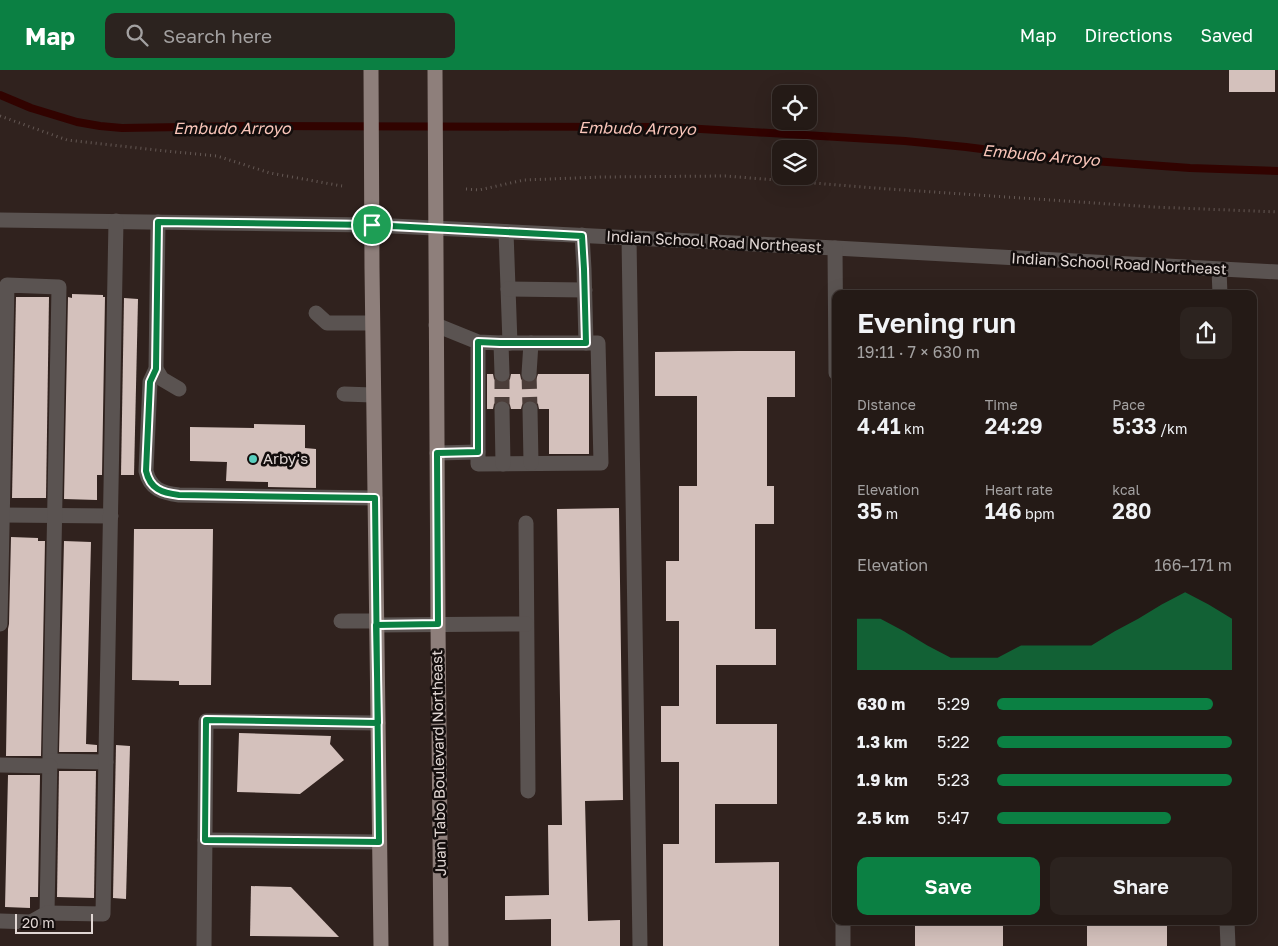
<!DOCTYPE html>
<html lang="en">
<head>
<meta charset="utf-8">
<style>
  :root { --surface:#241a16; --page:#2c231f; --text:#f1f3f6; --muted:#a3a1a1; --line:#413835; --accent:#0b8043 }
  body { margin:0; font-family:"Golos Text",sans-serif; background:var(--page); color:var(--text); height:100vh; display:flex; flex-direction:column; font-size:19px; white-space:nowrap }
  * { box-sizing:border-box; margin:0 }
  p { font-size:16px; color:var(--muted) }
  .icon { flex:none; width:28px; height:28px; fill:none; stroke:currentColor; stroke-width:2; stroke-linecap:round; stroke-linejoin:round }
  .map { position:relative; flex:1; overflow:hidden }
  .side { position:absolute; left:832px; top:220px; width:425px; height:635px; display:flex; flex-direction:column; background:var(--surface); border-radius:10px; box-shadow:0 5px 20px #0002,0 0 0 1px var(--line) }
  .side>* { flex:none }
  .buttons { position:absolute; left:772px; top:15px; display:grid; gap:10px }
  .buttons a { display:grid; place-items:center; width:45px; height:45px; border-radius:10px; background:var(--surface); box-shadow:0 5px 20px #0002,0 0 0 1px var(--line); font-size:25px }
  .scale { position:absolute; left:15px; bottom:12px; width:78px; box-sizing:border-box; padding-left:5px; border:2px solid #e1d7d4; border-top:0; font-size:14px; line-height:18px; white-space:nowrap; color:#e1d7d4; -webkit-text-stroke:4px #130d0c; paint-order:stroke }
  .pin { position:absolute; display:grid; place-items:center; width:42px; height:42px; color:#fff; margin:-21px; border:2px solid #fff; border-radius:50%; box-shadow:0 1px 5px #0007 }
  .round { display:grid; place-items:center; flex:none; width:52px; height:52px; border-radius:10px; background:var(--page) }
  .head { display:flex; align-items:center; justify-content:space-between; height:85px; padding:0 25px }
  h1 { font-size:28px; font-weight:600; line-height:38px }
  .figures { display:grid; grid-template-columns:repeat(3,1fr); gap:8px; height:85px; padding:5px 25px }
  .figures div { display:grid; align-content:center }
  .figures b { font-size:21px; font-weight:600 }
  .figures small { font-size:14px; font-weight:400 }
  .figures p { font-size:14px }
  .chart { height:140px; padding:10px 25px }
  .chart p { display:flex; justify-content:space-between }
  .chart svg { width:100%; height:90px; margin-top:5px; fill:var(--accent); opacity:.7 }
  .button { display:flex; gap:10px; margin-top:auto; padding:10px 25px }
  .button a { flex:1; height:58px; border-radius:10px; background:var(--accent); color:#fff; font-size:20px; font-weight:600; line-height:58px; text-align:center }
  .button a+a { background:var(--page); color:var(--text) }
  ul { padding:0 25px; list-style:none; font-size:16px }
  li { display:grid; grid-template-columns:80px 60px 1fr; align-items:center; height:38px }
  li i { height:12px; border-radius:6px; background:var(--accent) }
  header { display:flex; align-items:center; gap:30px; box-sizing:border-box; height:70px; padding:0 25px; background:var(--accent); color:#fff }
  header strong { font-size:24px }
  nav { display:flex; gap:28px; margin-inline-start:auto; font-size:18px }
  .search { width:350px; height:45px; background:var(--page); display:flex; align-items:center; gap:12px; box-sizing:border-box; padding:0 18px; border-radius:10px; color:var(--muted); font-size:19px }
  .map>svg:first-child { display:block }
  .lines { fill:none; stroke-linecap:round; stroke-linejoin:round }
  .stream { stroke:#310300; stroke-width:8 }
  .building { fill:#d4c1bc }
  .minor-tunnel { stroke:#4b3d39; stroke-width:15; stroke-dasharray:15 8; stroke-linecap:butt }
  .path { stroke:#655955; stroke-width:3; stroke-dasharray:1 4; stroke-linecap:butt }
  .minor { stroke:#5a5351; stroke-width:15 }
  .major { stroke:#8e7f7b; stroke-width:15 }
  .route-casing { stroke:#fff; stroke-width:10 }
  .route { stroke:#0b8043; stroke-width:6 }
  .poi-dot { fill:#59cebe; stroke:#130d0c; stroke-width:2 }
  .labels { text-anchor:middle; stroke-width:5; stroke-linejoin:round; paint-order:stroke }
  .street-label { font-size:15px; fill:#e1d7d4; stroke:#130d0c }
  .poi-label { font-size:15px; fill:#e1d7d4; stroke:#130d0c; text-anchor:start }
  .water-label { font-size:16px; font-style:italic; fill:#f8c4b8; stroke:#130d0c }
</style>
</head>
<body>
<header>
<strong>Map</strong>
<div class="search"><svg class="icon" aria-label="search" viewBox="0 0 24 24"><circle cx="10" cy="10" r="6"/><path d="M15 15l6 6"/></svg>Search here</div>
<nav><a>Map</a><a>Directions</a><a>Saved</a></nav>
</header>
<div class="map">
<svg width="1278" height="876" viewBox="0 0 1278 876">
  <rect width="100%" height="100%" fill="#30221e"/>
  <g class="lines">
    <path class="stream" d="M 0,25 L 31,38 L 77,52 L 100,56 L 122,58 L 243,56 L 667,57 L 905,71 L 966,77 L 1052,88 L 1190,98 L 1278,101"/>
  </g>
  <g class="building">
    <rect x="1229" y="0" width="46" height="22"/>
    <path d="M 72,224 L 103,225 L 103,227 L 105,227 L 102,405 L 97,405 L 97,430 L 64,429 L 68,227 L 72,228 Z"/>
    <path d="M 16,227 L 49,227 L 46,428 L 12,428 Z"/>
    <path d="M 124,228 L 138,229 L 134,405 L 121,405 Z"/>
    <path d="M 738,281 L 795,281 L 795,327 L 767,327 L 767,416 L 774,416 L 774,454 L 755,454 L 755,559 L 776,559 L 776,595 L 716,595 L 716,654 L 777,654 L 777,734 L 715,734 L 715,793 L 779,792 L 779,876 L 663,876 L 663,774 L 679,774 L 679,692 L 661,692 L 661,636 L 679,636 L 679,551 L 666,551 L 666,491 L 679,491 L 679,416 L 697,416 L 697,326 L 655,326 L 655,282 Z"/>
    <path d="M 487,304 L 493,304 L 494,309 L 498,312 L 502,313 L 507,312 L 510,309 L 511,304 L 520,304 L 521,309 L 523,311 L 529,313 L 534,312 L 536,310 L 538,304 L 589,304 L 589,384 L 549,384 L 549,339 L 539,339 L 538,334 L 534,331 L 529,330 L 525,331 L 522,335 L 521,339 L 511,339 L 510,335 L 507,331 L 501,330 L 498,331 L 494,334 L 493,339 L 487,339 Z"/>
    <path d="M 254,354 L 305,355 L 305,378 L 316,379 L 316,418 L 268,417 L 268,412 L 226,411 L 227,392 L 190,391 L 190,357 L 254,358 Z"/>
    <path d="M 619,438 L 623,730 L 585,731 L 588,851 L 620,850 L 620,876 L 551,876 L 551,849 L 505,850 L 505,826 L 549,825 L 548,755 L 562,755 L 557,439 Z"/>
    <path d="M 134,459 L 213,459 L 211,615 L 179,615 L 179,611 L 132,610 Z"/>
    <path d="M 11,467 L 38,468 L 38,471 L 45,471 L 41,686 L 6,686 L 8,559 L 9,554 Z"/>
    <path d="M 64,471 L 91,472 L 86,674 L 97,675 L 97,682 L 59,682 Z"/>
    <path d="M 239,663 L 331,666 L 330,674 L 344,690 L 300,724 L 237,722 Z"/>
    <path d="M 116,675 L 130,676 L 126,829 L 113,828 Z"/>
    <path d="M 59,701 L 96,701 L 94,828 L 57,827 Z"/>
    <path d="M 8,705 L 40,705 L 38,827 L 30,827 L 30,838 L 5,837 Z"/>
    <path d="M 251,816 L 291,817 L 339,867 L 250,866 Z"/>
    <rect x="915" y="851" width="88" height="25"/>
    <rect x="1087" y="851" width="80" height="25"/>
  </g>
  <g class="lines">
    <g class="minor-tunnel">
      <path d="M 502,304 L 502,339"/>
      <path d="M 529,304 L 530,339"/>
    </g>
    <g class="path">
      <path d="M 0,46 L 67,70 L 156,80 L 217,86 L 270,103 L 342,116"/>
      <path d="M 466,119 L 479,120 L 524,110 L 601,107 L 726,106 L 875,118 L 1153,137 L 1278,142"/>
    </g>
    <g class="minor">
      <path d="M 0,150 L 372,155 L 835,178 L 1278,202"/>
      <path d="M 158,152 L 156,299 L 150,312 L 146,401 C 150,419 162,423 179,425 L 375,428"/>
      <path d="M 506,162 L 510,273"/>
      <path d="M 582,165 L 584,199 L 586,273"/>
      <path d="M 629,168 L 640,876"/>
      <path d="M 835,178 L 836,303"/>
      <path d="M 1219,200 L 1220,224"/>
      <path d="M 508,219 L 585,220"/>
      <path d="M 316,243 L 327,253 L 372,253"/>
      <path d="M 436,255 L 478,272 L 501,273 L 598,273 L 601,393 L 478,394 L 478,272"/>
      <path d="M 501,273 L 502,304"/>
      <path d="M 156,299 L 162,309 L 179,319"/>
      <path d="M 529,304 L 531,273"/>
      <path d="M 344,324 L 373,325"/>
      <path d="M 502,339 L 503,394"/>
      <path d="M 530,339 L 531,393"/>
      <path d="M 437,383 L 478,382"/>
      <path d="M 2,445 L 111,446"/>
      <path d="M 526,453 L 528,721"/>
      <path d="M 341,551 L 377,551"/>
      <path d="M 0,554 L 7,215 L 59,217 L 47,843"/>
      <path d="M 376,555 L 526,554"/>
      <path d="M 50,691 L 106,692"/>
      <path d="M 0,695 L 50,696"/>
      <path d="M 205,770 L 379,772"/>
      <path d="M 0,851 L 31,852 L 47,843 L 103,844 L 116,151"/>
      <path d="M 843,851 L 843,876"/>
      <path d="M 1227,851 L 1228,876"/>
      <path d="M 204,876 L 206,651 L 378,653"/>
    </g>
    <g class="major">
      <path d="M 371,0 L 372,198 L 381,876"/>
      <path d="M 435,0 L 438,554 L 441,876"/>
    </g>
  </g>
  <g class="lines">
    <defs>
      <path id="route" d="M 372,155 L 158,152 L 156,299 L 150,312 L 146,401 C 150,419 162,423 179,425 L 375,428 C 376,543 378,657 379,772 L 205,770 L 206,650 L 378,653 L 376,555 L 438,554 L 437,383 L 478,382 L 478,272 L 500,273 L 586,273 L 584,199 L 582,166 L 372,155"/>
    </defs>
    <use href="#route" class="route-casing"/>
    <use href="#route" class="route"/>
  </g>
  <circle class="poi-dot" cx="253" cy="389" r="5"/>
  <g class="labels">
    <g class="street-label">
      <text transform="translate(714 172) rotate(3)" y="5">Indian School Road Northeast</text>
      <text transform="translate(1119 194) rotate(3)" y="5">Indian School Road Northeast</text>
      <text transform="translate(439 693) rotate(-91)" y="5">Juan Tabo Boulevard Northeast</text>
    </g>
    <g class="poi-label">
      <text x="263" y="394">Arby's</text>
    </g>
    <g class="water-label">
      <text x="232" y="64">Embudo Arroyo</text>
      <text transform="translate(637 58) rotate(1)" y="6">Embudo Arroyo</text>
      <text transform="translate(1041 85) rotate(5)" y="6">Embudo Arroyo</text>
    </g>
  </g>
</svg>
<div class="buttons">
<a><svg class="icon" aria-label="locate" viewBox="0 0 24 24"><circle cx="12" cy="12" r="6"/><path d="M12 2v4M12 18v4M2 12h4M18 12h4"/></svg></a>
<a><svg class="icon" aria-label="layers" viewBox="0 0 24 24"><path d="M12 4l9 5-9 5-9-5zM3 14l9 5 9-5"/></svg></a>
</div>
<div class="scale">20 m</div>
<div class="pin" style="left:372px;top:155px;background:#1e9e55"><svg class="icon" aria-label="arrive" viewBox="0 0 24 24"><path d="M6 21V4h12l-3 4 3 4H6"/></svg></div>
<section class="side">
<div class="head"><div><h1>Evening run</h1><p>19:11 · 7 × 630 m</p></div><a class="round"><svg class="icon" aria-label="share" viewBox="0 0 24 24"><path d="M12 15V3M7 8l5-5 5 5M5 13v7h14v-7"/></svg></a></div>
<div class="figures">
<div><p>Distance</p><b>4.41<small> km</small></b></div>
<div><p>Time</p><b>24:29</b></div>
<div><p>Pace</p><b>5:33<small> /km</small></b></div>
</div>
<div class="figures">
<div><p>Elevation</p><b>35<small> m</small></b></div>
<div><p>Heart rate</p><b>146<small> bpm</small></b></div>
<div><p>kcal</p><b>280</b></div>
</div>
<div class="chart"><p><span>Elevation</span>166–171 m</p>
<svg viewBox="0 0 160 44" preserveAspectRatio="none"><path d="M0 44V19L10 19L20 25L30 32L40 38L50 38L60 38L70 32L80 32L90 32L100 32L110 25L120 19L130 12L140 6L150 12L160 19V44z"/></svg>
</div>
<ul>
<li><b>630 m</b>5:29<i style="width:92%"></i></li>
<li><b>1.3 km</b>5:22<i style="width:100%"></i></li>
<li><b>1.9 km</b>5:23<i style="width:100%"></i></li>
<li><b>2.5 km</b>5:47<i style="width:74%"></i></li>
</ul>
<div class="button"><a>Save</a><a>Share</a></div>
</section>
</div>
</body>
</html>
